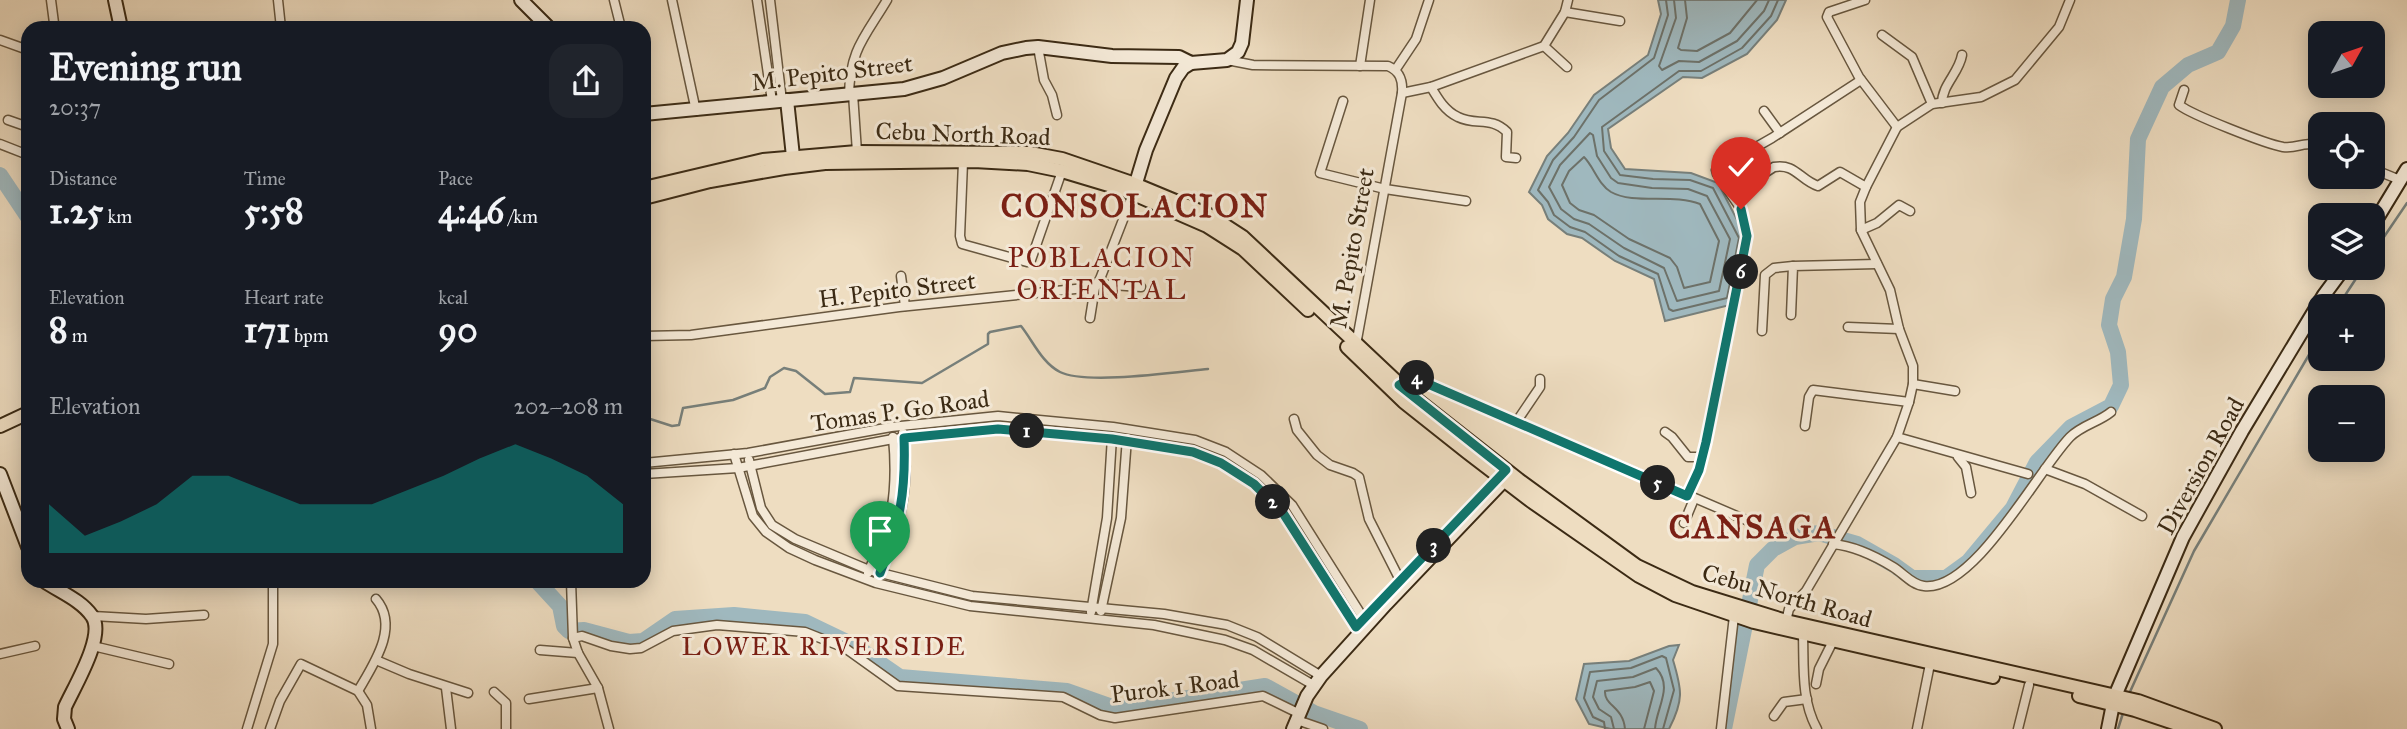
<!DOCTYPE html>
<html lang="en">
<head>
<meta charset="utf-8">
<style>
  :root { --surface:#171b24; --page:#20242c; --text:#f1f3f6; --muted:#9ea1a6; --accent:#0f766e }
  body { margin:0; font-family:"IM FELL Great Primer",serif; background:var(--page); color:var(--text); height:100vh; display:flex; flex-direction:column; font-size:26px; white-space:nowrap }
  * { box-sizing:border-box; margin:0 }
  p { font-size:23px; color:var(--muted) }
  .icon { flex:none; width:38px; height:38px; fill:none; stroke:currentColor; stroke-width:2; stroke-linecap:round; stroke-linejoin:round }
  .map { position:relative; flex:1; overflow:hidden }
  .drawer { position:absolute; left:21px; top:21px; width:630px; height:567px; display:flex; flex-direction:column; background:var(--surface); border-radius:21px; box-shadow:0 4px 18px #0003 }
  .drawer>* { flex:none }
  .needle { width:46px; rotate:50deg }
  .fabs { position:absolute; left:2308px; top:21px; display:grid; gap:14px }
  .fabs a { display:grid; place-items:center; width:77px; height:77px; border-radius:14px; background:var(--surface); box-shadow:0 4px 18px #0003; font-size:35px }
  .pin { position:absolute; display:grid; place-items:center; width:60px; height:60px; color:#fff; margin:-72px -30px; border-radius:50% 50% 50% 0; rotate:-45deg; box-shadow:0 0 7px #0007 }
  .pin .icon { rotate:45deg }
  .km { position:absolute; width:35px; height:35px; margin:-18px; border-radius:50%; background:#222; color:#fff; font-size:19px; line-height:35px; text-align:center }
  .round { display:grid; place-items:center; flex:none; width:74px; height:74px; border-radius:21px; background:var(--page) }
  .summary { display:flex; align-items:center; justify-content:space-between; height:119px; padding:0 28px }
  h1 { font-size:38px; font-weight:800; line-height:52px }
  .figures { display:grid; grid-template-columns:repeat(3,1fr); gap:10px; height:119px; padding:7px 28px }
  .figures div { display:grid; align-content:center }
  .figures b { font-size:35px; font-weight:800 }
  .figures small { font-size:19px; font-weight:400 }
  .figures p { font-size:19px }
  .chart { height:196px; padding:14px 28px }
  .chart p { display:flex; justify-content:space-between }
  .chart svg { width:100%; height:126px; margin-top:7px; fill:var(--accent); opacity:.7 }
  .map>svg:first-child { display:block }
  .water { fill:#9fb8be; stroke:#777f7a; stroke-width:2 }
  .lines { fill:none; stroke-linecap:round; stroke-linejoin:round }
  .shore { stroke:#6d7169; stroke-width:2 }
  .stream { stroke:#777f7a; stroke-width:2.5 }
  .river { stroke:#9fb8be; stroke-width:16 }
  .street-casing { stroke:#68573f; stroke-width:11 }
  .secondary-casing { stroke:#3b2a14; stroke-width:16 }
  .primary-casing { stroke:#3b2a14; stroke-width:16 }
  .street { stroke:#f4e9d7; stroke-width:8 }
  .secondary { stroke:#f4e9d7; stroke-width:12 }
  .primary { stroke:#eeddc1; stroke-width:12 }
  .route-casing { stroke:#fff; stroke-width:14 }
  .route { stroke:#0f766e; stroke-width:9 }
  .labels { text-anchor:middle; stroke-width:6; stroke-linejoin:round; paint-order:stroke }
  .street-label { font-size:24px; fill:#3b2a14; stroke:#f4e9d7 }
  .neighbourhood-label { font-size:26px; letter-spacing:2px; fill:#7a1f14; stroke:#f4e9d7 }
  .quarter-label { font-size:28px; letter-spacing:2px; fill:#7a1f14; stroke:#f4e9d7 }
  .district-label { font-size:32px; font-weight:bold; letter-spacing:2px; fill:#7a1f14; stroke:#f4e9d7 }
</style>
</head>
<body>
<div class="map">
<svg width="2407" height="729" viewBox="0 0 2407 729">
  <rect width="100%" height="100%" fill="#eeddc1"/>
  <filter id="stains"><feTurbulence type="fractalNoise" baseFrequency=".00286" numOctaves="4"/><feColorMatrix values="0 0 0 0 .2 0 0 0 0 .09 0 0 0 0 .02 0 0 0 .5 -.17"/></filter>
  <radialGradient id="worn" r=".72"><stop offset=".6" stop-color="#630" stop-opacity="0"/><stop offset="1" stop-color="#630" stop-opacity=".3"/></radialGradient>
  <g class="water">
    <path d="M 1658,0 L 1786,0 L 1777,20 L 1747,54 L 1702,78 L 1683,77 L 1608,129 L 1611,148 L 1625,169 L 1691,173 L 1718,183 L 1746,237 L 1734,304 L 1665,321 L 1654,279 L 1615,261 L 1582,238 L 1567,234 L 1548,219 L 1542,205 L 1529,192 L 1547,156 L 1568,133 L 1594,95 L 1648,55 L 1661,14 Z"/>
    <path d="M 1679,645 L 1673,660 C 1682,690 1684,700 1669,729 L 1611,729 L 1589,724 L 1576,699 L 1584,664 L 1629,661 L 1669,646 Z"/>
  </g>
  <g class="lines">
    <g class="shore">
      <path d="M 1666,0 L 1668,15 L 1654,58 L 1599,100 L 1574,137 L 1553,160 L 1538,190 L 1548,202 L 1554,215 L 1570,227 L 1585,232 L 1619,256 L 1658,274 L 1669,309 L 1673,311 L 1727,298 L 1739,238 L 1713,188 L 1690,180 L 1653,179 L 1620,175 L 1604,151 L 1602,127 L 1679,71 L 1701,71 L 1742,48 L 1771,16 L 1778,0"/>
      <path d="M 1674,0 L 1676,18 L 1659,66 L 1662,70 L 1679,61 L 1699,62 L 1737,41 L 1764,11 L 1769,0"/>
      <path d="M 1685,0 L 1687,18 L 1678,48 L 1681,50 L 1697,51 L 1730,33 L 1757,0"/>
      <path d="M 1590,133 L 1593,135 L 1597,156 L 1611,178 L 1618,183 L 1652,188 L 1688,189 L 1707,196 L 1730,239 L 1719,291 L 1677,301 L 1664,268 L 1624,248 L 1589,224 L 1574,219 L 1561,209 L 1549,187 L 1560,165 Z"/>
      <path d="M 1584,157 C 1594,167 1598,184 1611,192 C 1634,205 1674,193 1700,204 L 1719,241 L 1710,282 L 1684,288 L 1677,267 L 1670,258 L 1629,239 L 1594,215 L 1579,210 L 1570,203 L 1562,185 L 1569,171 Z"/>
      <path d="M 1605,729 L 1604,722 L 1593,717 L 1584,698 L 1590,672 L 1631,668 L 1662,656 L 1666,658 L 1674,690 L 1663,729"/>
      <path d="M 1614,729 L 1611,717 L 1599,709 L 1593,697 L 1597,681 L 1633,677 L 1656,668 C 1674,687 1656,708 1655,729"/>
      <path d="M 1625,729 C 1623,706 1604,706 1605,691 L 1635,687 L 1650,682 L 1654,691 L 1644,729"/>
    </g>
    <g class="stream">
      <path d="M 2373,253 L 2407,203"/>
      <path d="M 2338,306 L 2363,268"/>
      <path d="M 644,417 L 672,426 L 679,425 L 683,408 L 733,400 L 765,388 L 770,377 L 784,368 L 796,371 L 825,394 L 850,392 L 854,378 L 922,383 L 988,344 L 988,334 L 990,332 L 1021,326 C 1033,341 1042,363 1060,372 C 1086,385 1176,372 1208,369"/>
      <path d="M 2129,694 L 2194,551 L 2320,336"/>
      <path d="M 2118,729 L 2124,710"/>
    </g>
    <g class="river">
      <path d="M 0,175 L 28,217"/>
      <path d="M 537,581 L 560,606 L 564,626 L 569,631 L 584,630 L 629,642 L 643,641 L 675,619 L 734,615 L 805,622 L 855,646 L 900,677 L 1067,691 L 1118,709 L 1265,686 L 1314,713 L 1360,729"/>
      <path d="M 1724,729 L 1757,565 L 1773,549 L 1795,537 L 1819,533 L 1857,544 L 1894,565 L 1912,578 L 1946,578 L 1968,562 L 2013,508 L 2037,462 L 2071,427 L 2111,406 L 2121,385 L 2118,352 L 2109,325 L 2113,299 L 2124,277 L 2134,219 L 2138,139 L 2162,87 L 2188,65 L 2218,52 L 2233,26 L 2238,0"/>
    </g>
    <defs>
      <g id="street">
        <path d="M 51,0 L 54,23 L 53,28"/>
        <path d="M 278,0 L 281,28"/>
        <path d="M 614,0 L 621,28"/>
        <path d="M 672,0 L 696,111"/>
        <path d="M 757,0 L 772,101"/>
        <path d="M 770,0 L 782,101"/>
        <path d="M 1865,0 L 1829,12 L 1827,17 L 1859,77 L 1897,127"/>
        <path d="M 1565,12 L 1620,21"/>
        <path d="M 1882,35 L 1912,57 L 1932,104"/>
        <path d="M 0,40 L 28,50"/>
        <path d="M 1544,46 L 1567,67"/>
        <path d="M 1038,47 L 1044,80 L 1052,95 L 1057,115"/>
        <path d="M 1227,60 L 1253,65 L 1388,66 C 1400,71 1403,80 1402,93 L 1356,345"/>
        <path d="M 1360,66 L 1370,0"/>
        <path d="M 1396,69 L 1416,39 L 1429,0"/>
        <path d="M 1431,87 C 1438,99 1445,111 1458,117 C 1476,126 1491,116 1507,132 L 1506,157 L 1516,158"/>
        <path d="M 2184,90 L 2179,105 C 2192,115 2266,144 2283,147 C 2300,149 2302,140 2320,147"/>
        <path d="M 1402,93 L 1431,87 L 1544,46 L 1565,12 L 1568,0"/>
        <path d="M 853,94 L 857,152"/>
        <path d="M 849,95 C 850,49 865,37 887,0"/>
        <path d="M 1343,101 L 1320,173 L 1385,189 L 1466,201"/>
        <path d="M 1942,103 C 1942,85 1959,73 1962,55"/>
        <path d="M 1764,111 L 1780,133"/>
        <path d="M 8,120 L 28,127"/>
        <path d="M 0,144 L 28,155"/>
        <path d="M 963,162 L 960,236 L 962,244 L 1027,262 L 1031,260 L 1062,171"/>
        <path d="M 2373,169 L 2400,180"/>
        <path d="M 1732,194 L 1774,167 C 1795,163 1800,180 1818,186 L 1840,172 L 1866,187"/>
        <path d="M 1861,230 L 1877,223 L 1899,205 L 1910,211"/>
        <path d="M 901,276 L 905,306"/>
        <path d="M 1097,284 L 1141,287"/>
        <path d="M 1791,315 L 1793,266 L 1877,264"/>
        <path d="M 1090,318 L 1095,287 L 1100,279 L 1133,194"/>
        <path d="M 1848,327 L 1899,329"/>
        <path d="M 1762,331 L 1765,275 L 1774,268 L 1793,266"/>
        <path d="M 644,336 L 691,335 L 899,307 L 1095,287"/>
        <path d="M 1913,384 L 1955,391"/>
        <path d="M 1400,385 L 1408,378 L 1418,379 L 1753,523"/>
        <path d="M 1294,419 L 1297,430 L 1317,455 L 1330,465 L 1353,473 L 1359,477 L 1369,519 L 1403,586"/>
        <path d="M 1517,421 L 1540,387 L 1540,379"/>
        <path d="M 1805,426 L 1809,397 L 1813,390 L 1909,402"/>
        <path d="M 1665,432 L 1672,437 L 1688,457 L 1703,457"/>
        <path d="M 1897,437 L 2028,474"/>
        <path d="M 734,454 L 753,516 L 766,532 L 789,548 L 815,560 L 876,583 L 970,606 L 1154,625 L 1225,640 L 1253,650 L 1315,686"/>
        <path d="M 1958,457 L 1966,467 L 1971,493"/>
        <path d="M 749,460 L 761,508 L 772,525 L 795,539 L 869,570 L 972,596 L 1164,614 L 1227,625 L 1257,637 L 1321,676"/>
        <path d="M 644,463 L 748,453 L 891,427 L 998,416 L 1113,427 L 1195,440 L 1226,452 L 1261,475 L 1292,505 L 1367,624"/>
        <path d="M 2045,469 L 2085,484 L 2142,516"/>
        <path d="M 644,474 L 738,468 L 893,439 L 998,429 L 1112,439 L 1193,452 L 1221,463 L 1254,484 L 1283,513 L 1360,632"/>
        <path d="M 1687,496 L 1699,470 L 1706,442 L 1747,236 L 1741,209 L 1717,174 L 1716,170 L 1772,138 L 1861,80"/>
        <path d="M 1684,523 L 1694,499"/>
        <path d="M 1833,544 C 1854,546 1875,556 1893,567 C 1903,573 1912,585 1924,586 C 1974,592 2038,470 2070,437 C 2082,425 2099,422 2111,412"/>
        <path d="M 868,573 C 873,559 881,546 886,532 C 896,501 896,469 893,437"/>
        <path d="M 878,577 C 884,562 892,547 896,531 C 905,500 908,465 903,433"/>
        <path d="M 571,581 L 573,638 L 578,653 L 598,688 L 609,729"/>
        <path d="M 1101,611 L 1121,518 L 1127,438"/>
        <path d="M 1091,612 L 1107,518 L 1112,437"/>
        <path d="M 93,616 L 146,619 L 204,615"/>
        <path d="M 1786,621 L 1789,609 L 1806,591 L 1897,437 L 1909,402 L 1913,384 L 1913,366 L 1899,329 L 1890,290 L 1861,230 L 1860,202 L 1866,187 L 1897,127 L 1932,104 L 1981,97 L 2015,80 L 2059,27 L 2070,0"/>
        <path d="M 1803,635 C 1804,667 1801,700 1817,729"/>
        <path d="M 573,638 L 582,636 L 611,646 L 630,649 L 641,648 L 673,631 L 717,625 L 805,632 L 845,648 L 898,686 L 1063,697 L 1100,715 L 1115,718 L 1263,696 L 1300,714"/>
        <path d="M 93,646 L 169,664"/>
        <path d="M 540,650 L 578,653"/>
        <path d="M 0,654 L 35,646"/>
        <path d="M 376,660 L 409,674 L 468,693"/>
        <path d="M 1816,684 L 1819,669 L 1833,641"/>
        <path d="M 446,688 L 451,729"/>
        <path d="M 358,691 C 373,665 400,627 376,599"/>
        <path d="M 494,692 L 506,703 L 506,729"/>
        <path d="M 529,699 L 598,688"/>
        <path d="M 1774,716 L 1784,702 L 1807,699"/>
        <path d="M 1297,720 L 1323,729"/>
        <path d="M 247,729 L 273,644 L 273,581"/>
        <path d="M 270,729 L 280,701 L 301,664 L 358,691 L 367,705 L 371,729"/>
        <path d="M 1721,729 L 1734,616"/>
        <path d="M 1917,729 L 1930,664"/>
        <path d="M 2018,729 L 2029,685"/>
      </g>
      <g id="secondary">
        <path d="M 115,0 L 121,28"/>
        <path d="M 521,0 L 549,28"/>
        <path d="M 787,100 L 794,166"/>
        <path d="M 644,114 L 904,89 L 943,78 L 1002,53 L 1026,48 L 1038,47 L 1112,56 L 1179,57 L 1191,63 L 1227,60 L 1238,52 L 1242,43 L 1247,0"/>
        <path d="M 1133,193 L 1146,150 L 1176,78 L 1183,68 L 1191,63"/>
        <path d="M 2373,225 L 2407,169"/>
        <path d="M 0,474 L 28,547"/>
        <path d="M 44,581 C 60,592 81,600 92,616 C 106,635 74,687 65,707 L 64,719 L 68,729"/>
        <path d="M 2115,696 L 2183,537 L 2242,431 L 2324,295 L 2344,268"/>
        <path d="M 1293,729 L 1307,696 L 1321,676 L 1386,604 L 1510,474"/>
        <path d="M 2108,729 L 2113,704"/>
      </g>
      <g id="primary">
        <path d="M 644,188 L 763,160 L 857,152 L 1030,153 L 1062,159 L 1132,183 L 1209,215 L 1243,237 L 1411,395 L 1519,480 L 1637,566 L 1692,592 L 1786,621 L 2138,701 L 2215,729"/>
        <path d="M 644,198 L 710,181 L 784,168 L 825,163 L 974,161 L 1028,164 L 1062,171 L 1122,189 L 1207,226 L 1243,249 L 1308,310"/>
        <path d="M 1347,347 L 1404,402 L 1467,452 L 1531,501 L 1639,576 L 1675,595 L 1754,622 L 1993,677"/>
        <path d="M 0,426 L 28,413"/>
        <path d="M 2079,696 L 2135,710 L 2192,729"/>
      </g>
    </defs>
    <use href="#street" class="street-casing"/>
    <use href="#secondary" class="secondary-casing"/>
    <use href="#primary" class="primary-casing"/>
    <use href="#street" class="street"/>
    <use href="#secondary" class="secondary"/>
    <use href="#primary" class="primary"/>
  </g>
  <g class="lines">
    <defs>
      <path id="route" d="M 880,573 C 900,522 906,493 904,438 L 998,429 L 1112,439 L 1193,452 L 1221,463 L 1254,484 L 1283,513 L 1356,627 L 1506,470 L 1399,385 L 1412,377 L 1687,496 L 1699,470 L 1706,442 L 1742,262 L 1747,236 L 1741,209"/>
    </defs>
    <use href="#route" class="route-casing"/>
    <use href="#route" class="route"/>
  </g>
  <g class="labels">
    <g class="street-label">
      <text transform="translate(832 73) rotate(-7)" y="8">M. Pepito Street</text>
      <text transform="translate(963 134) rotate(2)" y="8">Cebu North Road</text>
      <text transform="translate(1352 248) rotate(-80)" y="8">M. Pepito Street</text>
      <text transform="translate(897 290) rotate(-7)" y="8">H. Pepito Street</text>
      <text transform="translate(900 411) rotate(-8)" y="8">Tomas P. Go Road</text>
      <text transform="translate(2201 466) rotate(-61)" y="8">Diversion Road</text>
      <text transform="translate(1787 596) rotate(16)" y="8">Cebu North Road</text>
      <text transform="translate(1175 687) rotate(-7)" y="8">Purok 1 Road</text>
    </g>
    <g class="neighbourhood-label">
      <text x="824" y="655">LOWER RIVERSIDE</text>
    </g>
    <g class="quarter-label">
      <text x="1102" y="267">POBLACION<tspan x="1102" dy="32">ORIENTAL</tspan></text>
    </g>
    <g class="district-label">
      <text x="1135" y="217">CONSOLACION</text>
      <text x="1753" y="538">CANSAGA</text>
    </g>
  </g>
  <rect width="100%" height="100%" filter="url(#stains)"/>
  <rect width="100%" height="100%" fill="url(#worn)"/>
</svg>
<div class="fabs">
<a><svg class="needle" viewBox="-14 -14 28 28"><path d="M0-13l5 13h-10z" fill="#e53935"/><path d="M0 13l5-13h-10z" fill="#9ea1a6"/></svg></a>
<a><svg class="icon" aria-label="locate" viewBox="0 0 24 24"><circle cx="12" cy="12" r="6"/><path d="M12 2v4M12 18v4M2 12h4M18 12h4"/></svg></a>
<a><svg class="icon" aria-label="layers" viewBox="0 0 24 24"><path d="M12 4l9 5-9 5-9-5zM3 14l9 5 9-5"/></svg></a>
<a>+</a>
<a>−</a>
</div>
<div class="pin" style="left:880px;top:573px;background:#1e9e55"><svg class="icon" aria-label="arrive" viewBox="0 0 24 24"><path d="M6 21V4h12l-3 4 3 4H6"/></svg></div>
<div class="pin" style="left:1741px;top:209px;background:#d93025"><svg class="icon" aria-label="check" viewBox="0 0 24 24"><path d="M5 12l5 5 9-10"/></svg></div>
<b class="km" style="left:1027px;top:431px">1</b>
<b class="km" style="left:1273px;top:502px">2</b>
<b class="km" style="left:1434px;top:546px">3</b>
<b class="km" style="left:1417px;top:378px">4</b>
<b class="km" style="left:1658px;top:483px">5</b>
<b class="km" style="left:1741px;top:272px">6</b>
<section class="drawer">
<div class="summary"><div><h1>Evening run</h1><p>20:37</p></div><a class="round"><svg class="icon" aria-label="share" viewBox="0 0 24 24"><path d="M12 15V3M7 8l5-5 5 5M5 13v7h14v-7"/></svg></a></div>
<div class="figures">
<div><p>Distance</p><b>1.25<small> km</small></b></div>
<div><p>Time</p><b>5:58</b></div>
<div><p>Pace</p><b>4:46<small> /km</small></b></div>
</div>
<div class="figures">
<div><p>Elevation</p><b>8<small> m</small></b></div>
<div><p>Heart rate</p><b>171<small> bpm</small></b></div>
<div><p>kcal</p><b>90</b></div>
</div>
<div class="chart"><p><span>Elevation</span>202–208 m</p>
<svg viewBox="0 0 160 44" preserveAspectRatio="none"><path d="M0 44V27L10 38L20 33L30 27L40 17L50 17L60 22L70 27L80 27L90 27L100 22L110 17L120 11L130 6L140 11L150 17L160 27V44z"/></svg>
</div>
</section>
</div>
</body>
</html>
